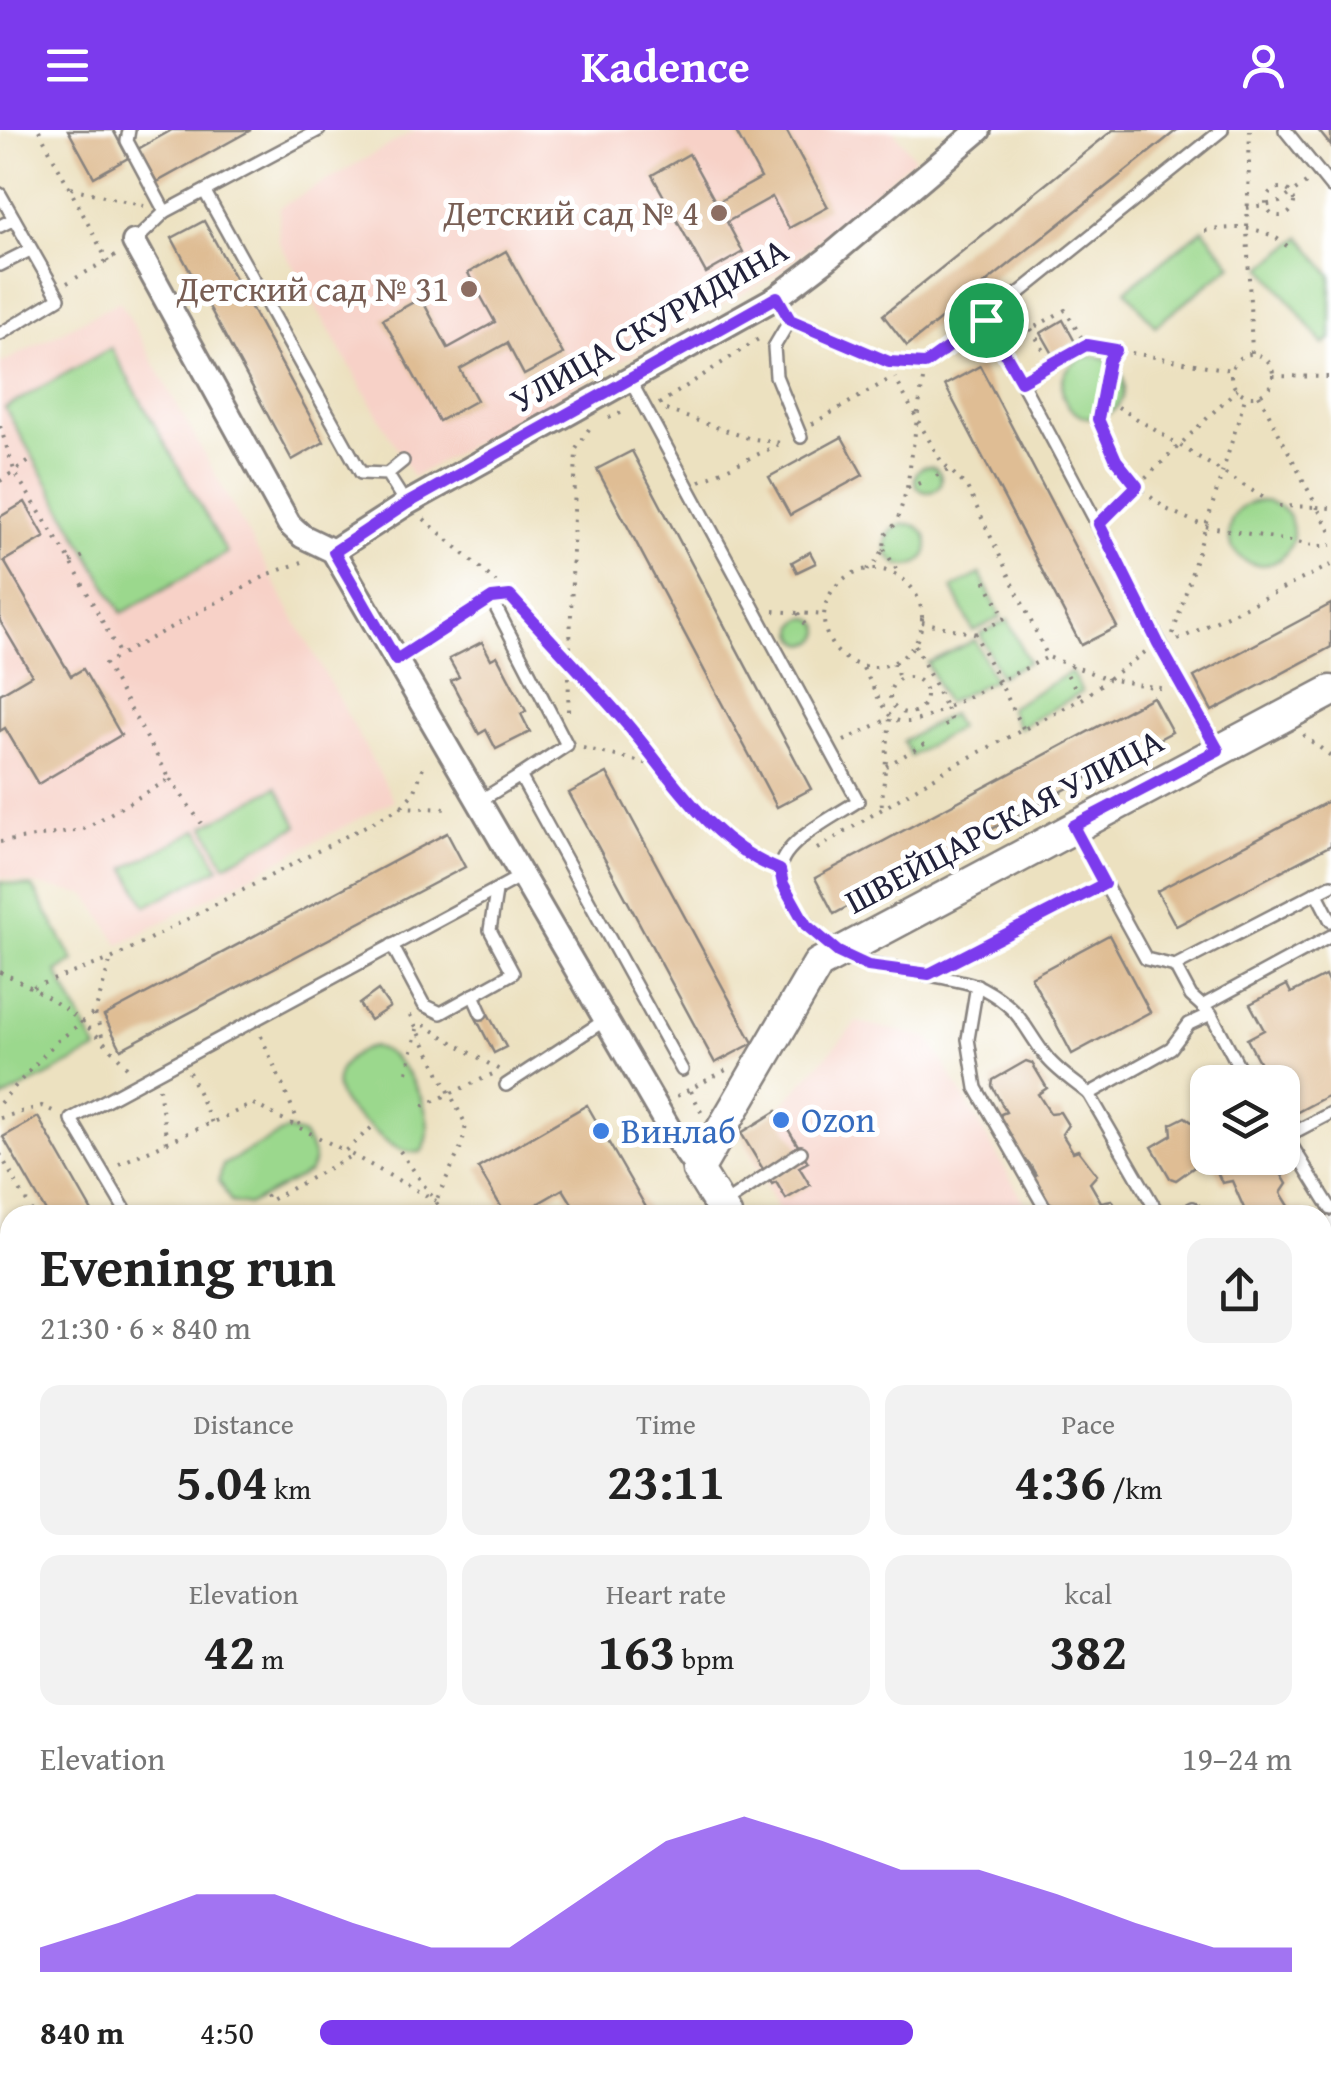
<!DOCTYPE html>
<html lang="en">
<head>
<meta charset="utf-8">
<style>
  :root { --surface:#fff; --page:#f2f2f2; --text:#222; --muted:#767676; --accent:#7c3aed }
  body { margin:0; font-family:"Gentium Book Plus",serif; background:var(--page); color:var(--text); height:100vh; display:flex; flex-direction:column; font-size:38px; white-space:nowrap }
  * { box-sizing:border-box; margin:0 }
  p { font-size:32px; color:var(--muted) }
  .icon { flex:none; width:55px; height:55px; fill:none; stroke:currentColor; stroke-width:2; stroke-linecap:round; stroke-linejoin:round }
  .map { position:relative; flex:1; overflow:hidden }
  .side { position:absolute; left:0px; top:1075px; width:1332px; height:888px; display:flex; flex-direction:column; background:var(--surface); border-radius:30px 30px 0 0; box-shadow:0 2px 8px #0004 }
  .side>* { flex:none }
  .fabs { position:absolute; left:1190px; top:935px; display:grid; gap:20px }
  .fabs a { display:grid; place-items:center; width:110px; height:110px; border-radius:20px; background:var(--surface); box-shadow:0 2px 8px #0004; font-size:50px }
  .pin { position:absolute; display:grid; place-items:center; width:85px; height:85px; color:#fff; margin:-42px; border:5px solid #fff; border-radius:50%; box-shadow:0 2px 10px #0007 }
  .round { display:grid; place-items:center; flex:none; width:105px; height:105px; border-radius:20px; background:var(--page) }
  .overview { display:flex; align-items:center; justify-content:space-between; height:170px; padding:0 40px }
  h1 { font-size:55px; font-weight:800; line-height:75px }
  .metrics { display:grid; grid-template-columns:repeat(3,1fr); gap:15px; height:170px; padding:10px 40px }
  .metrics div { display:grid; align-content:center; border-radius:20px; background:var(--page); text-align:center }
  .metrics b { font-size:50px; font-weight:800 }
  .metrics small { font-size:28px; font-weight:400 }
  .metrics p { font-size:28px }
  .chart { height:280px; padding:20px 40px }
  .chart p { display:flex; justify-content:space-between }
  .chart svg { width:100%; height:180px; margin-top:10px; fill:var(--accent); opacity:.7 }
  ul { padding:0 40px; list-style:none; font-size:32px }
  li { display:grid; grid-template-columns:160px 120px 1fr; align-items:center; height:75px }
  li i { height:25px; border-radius:12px; background:var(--accent) }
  header { display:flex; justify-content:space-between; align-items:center; height:130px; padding:0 40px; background:var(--accent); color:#fff; font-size:45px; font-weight:800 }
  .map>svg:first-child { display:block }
  .built { fill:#f7d1c7 }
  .green { fill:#9bd88d; stroke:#5e7d64; stroke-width:2.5 }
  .forest { fill:#7cb878; stroke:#4f6d5a; stroke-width:2.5 }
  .building { fill:#dfbd94 }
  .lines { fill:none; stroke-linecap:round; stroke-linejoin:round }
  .service-casing { stroke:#87827e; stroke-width:16 }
  .minor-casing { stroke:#87827e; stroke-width:28 }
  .tertiary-casing { stroke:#87827e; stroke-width:35 }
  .secondary-casing { stroke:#87827e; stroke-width:38 }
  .path { stroke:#87827e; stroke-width:4; stroke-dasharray:2.5 8; stroke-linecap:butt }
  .service { stroke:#fff; stroke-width:11 }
  .minor { stroke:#fff; stroke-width:22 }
  .tertiary { stroke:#fff; stroke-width:30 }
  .secondary { stroke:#fff; stroke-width:32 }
  .route-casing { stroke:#fff; stroke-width:20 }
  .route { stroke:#7c3aed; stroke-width:12 }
  .education-dot { fill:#8d6e63; stroke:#fff; stroke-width:4 }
  .shop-dot { fill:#3f7fe0; stroke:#fff; stroke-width:4 }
  .labels { text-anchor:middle; stroke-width:10; stroke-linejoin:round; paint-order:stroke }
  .education-label { font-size:35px; fill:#785e54; stroke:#fff; text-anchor:end }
  .street-label { font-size:35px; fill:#22223b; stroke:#fff }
  .shop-label { font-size:35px; fill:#366cbe; stroke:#fff; text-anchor:start }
</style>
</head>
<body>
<header><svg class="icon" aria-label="menu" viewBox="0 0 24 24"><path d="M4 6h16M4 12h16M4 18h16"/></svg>Kadence<svg class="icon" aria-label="person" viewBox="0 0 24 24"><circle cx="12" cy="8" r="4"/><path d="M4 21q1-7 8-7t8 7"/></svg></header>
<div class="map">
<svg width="1331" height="1961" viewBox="0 0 1331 1961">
  <rect width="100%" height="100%" fill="#fff"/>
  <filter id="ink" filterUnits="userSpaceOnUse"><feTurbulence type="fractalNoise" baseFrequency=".01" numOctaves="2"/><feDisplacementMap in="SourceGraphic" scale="20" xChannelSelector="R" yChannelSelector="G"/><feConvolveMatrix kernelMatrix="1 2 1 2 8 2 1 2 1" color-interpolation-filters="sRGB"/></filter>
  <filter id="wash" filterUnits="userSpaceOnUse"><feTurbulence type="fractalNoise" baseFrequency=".0048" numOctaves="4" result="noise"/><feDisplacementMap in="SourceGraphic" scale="40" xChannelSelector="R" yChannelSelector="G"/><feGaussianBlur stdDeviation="2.25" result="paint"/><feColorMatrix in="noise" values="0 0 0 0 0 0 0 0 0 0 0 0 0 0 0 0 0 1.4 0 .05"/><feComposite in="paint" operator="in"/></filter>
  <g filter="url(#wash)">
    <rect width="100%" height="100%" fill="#ece1c0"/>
    <g class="built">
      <path d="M 416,0 L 893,0 L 915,28 L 778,144 L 413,347 L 278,110 L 280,77 Z"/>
      <path d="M 120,171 L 394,670 L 119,815 L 88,765 L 0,747 L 0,234 Z"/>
      <path d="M 857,892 L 929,908 L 1032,1085 L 780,1085 L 741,1003 L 777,981 Z"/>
      <path d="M 1161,1952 L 1166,1961 L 707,1961 L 702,1953 Z"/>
    </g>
    <g class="green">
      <path d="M 1203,99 L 1232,135 L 1155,196 L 1126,160 Z"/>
      <path d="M 1301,107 L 1331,145 L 1331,209 L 1324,215 L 1263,137 Z"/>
      <path d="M 111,218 L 227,423 L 122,483 L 5,278 Z"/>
      <circle cx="1093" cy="257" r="31"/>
      <circle cx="928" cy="349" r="13"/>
      <circle cx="1261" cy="403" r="32"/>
      <circle cx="907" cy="415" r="21"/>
      <path d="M 980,444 L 1001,487 L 973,501 L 952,458 Z"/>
      <circle cx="808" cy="501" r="13"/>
      <path d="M 1008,490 L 1028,532 L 1000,546 L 980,504 Z"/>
      <path d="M 975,510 L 994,549 L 946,573 L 927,533 Z"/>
      <path d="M 1071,542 L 1082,562 L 1019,598 L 1009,578 Z"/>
      <path d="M 951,584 L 958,598 L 911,626 L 903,611 Z"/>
      <path d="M 277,657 L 298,696 L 225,735 L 205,696 Z"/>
      <path d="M 199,699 L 219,738 L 146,776 L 126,738 Z"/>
      <path d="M 0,752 L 33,757 L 74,831 L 57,842 L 97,920 L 0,970 Z"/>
      <path d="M 373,917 C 406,922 444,995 421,1022 C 398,1024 389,1013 373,1000 C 362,990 346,981 340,967 C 328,943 351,921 373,917 Z"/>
      <path d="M 287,1000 L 302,1004 C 310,1017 319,1028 309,1042 L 248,1075 L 231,1072 L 219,1050 L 223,1035 Z"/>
    </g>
    <path class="forest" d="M 0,1314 L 3,1319 L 10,1319 L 10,1361 L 0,1400 Z"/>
    <g id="blocks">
      <g class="building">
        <path d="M 68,0 L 113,0 L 128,28 L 94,47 Z"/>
        <path d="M 172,0 L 251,0 L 157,52 L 138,19 Z"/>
        <path d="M 735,0 L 786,0 L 828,77 L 789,98 L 772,67 L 727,92 L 743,122 L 706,143 L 652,45 L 689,24 L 716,73 L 761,48 Z"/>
        <path d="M 1113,0 L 1177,0 L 907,216 L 883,185 Z"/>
        <path d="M 1318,0 L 1331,0 L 1331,16 Z"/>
        <path d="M 204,91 L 324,312 L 292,330 L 172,108 Z"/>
        <path d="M 506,121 L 563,224 L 524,245 L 507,213 L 460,239 L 477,270 L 439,291 L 383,189 L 421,168 L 448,218 L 495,192 L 468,143 Z"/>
        <path d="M 1063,190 L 1075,212 L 1053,224 L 1041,203 Z"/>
        <path d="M 980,236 L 1117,497 L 1081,515 L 945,255 Z"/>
        <path d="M 842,307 L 863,345 L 790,385 L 769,347 Z"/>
        <path d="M 632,321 L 811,659 L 777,677 L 597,339 Z"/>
        <path d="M 25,372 L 45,407 L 4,431 L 71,546 L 83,539 L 121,605 L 38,654 L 5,598 L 0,601 L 0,564 L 32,545 L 0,491 L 0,387 Z"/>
        <path d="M 810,422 L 816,433 L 797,442 L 792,432 Z"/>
        <path d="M 1331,474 L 1331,517 L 1212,581 L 1194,547 Z"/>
        <path d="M 482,512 L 491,529 L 497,526 L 526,581 L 521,584 L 530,602 L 496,619 L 486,600 L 479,604 L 451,551 L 459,547 L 449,529 Z"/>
        <path d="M 1153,567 L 1172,602 L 834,784 L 815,748 Z"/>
        <path d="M 607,643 L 753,913 L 715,933 L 569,663 Z"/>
        <path d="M 1331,670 L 1331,715 L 1176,796 L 1157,761 Z"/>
        <path d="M 447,703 L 465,737 L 121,919 L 104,886 Z"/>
        <path d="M 1109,805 L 1150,882 L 1072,924 L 1031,847 Z"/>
        <path d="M 1325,846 L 1331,858 L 1331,964 L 1288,987 L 1282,975 L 1282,952 L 1270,952 L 1247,909 L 1264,900 L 1250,874 L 1287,855 L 1291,863 Z"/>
        <path d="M 378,860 L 390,877 L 370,890 L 359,874 Z"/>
        <path d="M 486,880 L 506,917 L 494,923 L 475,886 Z"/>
        <path d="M 1026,931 L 1032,933 L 1047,958 L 1038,964 L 1050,983 L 1060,982 L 1068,995 L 1062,1004 L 1073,1022 L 1078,1020 L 1097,1045 L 1090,1053 L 1101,1072 L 1112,1070 L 1120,1085 L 1059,1085 L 1053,1074 L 1048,1072 L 1033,1047 L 1036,1045 L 1029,1033 L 1024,1032 L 1000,990 L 1001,984 L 1006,982 L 992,956 L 993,950 Z"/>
        <path d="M 587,975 L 647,1079 L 637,1085 L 579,1085 L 563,1059 L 518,1085 L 506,1085 L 478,1038 Z"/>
        <path d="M 777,981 L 808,1032 L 799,1037 L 810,1055 L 786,1069 L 776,1052 L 772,1054 L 741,1003 Z"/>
        <path d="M 1208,984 L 1208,1027 L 1176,1050 L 1170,1048 L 1152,1017 L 1172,1005 L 1171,994 L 1185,987 L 1193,993 Z"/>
        <path d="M 38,987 L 94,1085 L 48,1085 L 3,1007 Z"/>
        <path d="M 1211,1028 L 1272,1028 L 1287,1054 L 1281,1063 L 1292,1081 L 1302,1080 L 1305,1085 L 1247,1085 L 1232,1051 L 1222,1053 Z"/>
        <path d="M 1327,1155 L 1331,1156 L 1331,1220 L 1322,1225 L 1322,1158 Z"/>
        <path d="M 1331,1286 L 1331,1321 L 1325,1325 L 1322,1291 Z"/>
        <path d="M 1325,1384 L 1331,1394 L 1331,1407 L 1322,1412 Z"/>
        <path d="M 1322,1738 L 1331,1753 L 1329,1770 L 1322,1774 Z"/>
        <path d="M 1331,1856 L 1331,1891 L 1322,1896 L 1322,1861 Z"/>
        <path d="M 788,1952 L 974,1952 L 978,1959 L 793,1961 Z"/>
      </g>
    </g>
  </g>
  <g filter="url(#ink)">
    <use href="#blocks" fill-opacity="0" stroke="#87827e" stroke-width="2.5"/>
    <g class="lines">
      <defs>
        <g id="service">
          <path d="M 129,0 L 127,11 L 165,82"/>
          <path d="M 1285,0 L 1331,57"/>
          <path d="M 205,62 L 361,343 L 387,344 L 406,374"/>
          <path d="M 0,64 L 59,168 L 0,204"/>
          <path d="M 0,96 L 14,89"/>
          <path d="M 134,112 L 165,82 L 319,0"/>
          <path d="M 0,135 L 30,120"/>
          <path d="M 777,167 L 790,190 L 889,232 L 925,234 L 987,189 C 1066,332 1140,477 1217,620"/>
          <path d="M 987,189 L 1222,0"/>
          <path d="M 790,190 L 774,217 L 776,246 L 801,307"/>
          <path d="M 630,250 L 858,671 C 837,685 780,713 780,740 C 780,750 786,760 791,769 C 832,843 874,832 945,848 C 958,851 971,852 982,858 C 1023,880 1022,896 1048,929 C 1059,942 1076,953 1089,964 L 1171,918 L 1189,894 L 1211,884 L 1191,866 L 1175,836"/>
          <path d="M 387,344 L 403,331"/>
          <path d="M 396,529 L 491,468 L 567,615 L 520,646"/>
          <path d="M 478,672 L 520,646 L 682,940"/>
          <path d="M 1074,698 L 1146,829 L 1175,836 L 1331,755"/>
          <path d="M 1316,762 L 1331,791"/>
          <path d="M 392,815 L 424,875 L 441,883 L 513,843 L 490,800 L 496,762"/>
          <path d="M 930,844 L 1104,755"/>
          <path d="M 977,855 L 968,909 L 976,958 L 1049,1085"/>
          <path d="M 473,865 L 481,883"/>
          <path d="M 1202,876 L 1331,806"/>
          <path d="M 1211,884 L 1247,952"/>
          <path d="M 506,955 L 605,890"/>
          <path d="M 1089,964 L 1159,1085"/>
          <path d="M 1282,1000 L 1331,1079"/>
          <path d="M 1287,1006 L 1331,983"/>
          <path d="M 722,1075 L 801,1022"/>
          <path d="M 128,1085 L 71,989 L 521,746"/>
          <path d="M 1180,1085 L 1193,1078 L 1197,1085"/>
          <path d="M 1322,1257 L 1331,1252"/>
          <path d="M 1322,1478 L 1331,1491"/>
          <path d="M 0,1622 L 10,1614"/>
          <path d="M 1322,1660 L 1331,1674"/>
          <path d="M 0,1935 L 14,1961"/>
          <path d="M 634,1952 L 639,1961"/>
          <path d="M 241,1961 L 257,1952"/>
          <path d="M 757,1961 L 761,1952"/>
          <path d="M 1001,1961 L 1003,1952"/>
        </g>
        <g id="minor">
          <path d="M 134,112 L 289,394 L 302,406 L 333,421 L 671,1002 L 698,1040"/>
          <path d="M 333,421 L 406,374 L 777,167 L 827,129 L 979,0"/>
          <path d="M 1322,1516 L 1331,1511"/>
          <path d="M 1322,1915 L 1331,1910"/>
          <path d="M 556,1961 L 568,1952"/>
        </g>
        <g id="tertiary">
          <path d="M 726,1085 L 698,1040 L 818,834 L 1331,561"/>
          <path d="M 1232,1952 L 1237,1961"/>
        </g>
        <g id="secondary">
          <path d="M 0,1146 L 10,1163"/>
          <path d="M 0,1191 L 10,1201"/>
          <path d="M 427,1952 L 432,1961"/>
          <path d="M 455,1952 L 460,1961"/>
        </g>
      </defs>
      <use href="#service" class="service-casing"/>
      <use href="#minor" class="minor-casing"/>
      <use href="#tertiary" class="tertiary-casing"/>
      <use href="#secondary" class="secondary-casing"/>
      <g class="path">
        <path d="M 39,0 L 108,132"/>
        <path d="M 1250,0 L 1247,98 L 1252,223"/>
        <path d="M 71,58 L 144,76"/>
        <circle cx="1280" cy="72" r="14"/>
        <path d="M 1247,78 L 1280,72 L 1306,53"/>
        <path d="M 1205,101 C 1236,96 1264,95 1288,117"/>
        <path d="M 67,153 L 115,126"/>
        <path d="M 1006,192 L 1031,199 L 1065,180 L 1086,215"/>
        <path d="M 1031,199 L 1052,234"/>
        <path d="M 1116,220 L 1109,230 L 1098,289 L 1116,330 L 1137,356 L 1166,379 L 1204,396 L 1319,416 L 1331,415"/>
        <circle cx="1252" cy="245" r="21"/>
        <path d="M 1035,244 L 1086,215 L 1230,240"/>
        <path d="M 1273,246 L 1331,247"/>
        <path d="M 923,250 L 917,289 L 941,331 L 967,357 L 1048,527 L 1108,549 L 1148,520"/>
        <path d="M 1259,265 L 1317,377 L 1331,378"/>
        <path d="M 659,274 L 760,208"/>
        <path d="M 1118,277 L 1269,371"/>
        <path d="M 666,280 L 748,308 L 781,313"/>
        <path d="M 609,288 L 628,280"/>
        <path d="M 812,294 L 890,249"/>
        <path d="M 0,296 L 15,343 L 71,432 L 120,525 L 269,444 L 302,432"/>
        <path d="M 936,346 L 949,340"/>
        <path d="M 0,351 L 34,328"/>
        <path d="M 700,351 L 778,315"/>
        <path d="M 908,358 L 922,352"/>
        <path d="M 1279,376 L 1317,377 L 1331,402"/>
        <path d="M 1108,385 L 1237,259"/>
        <path d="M 424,389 L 496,452"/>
        <path d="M 884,419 L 900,445"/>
        <path d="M 71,432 L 88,424"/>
        <circle cx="873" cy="488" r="49"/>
        <path d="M 867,440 L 875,433 L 884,419 L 885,406 L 897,392 L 907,358 L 917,289 L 895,248"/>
        <path d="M 511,467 C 549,509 588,550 625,593 C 669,644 704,702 765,734"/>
        <path d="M 774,481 L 824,485"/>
        <path d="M 798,483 L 805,495"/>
        <path d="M 922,492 L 975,504 L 1023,598"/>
        <path d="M 975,504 L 1005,488 L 982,444"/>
        <path d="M 1173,504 L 1246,265"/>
        <path d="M 1178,510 L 1331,435"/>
        <path d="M 915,515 L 946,578 L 1048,527"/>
        <path d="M 893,533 L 900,550"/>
        <path d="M 1072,536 L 1067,544 L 1082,569"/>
        <path d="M 863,538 C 889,586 888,609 946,578 L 952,592 L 941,598"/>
        <circle cx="908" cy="565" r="18"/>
        <path d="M 568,581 L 576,319 L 589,299"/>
        <path d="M 1303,605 L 1331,626"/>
        <path d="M 844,611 L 890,588 L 881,681"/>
        <path d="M 583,618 L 658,636"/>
        <path d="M 886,636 L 928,612"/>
        <path d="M 170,649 L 201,693"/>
        <path d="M 402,676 L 415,661 L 423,637"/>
        <path d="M 0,712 L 82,700 L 170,649 L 105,534 L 120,525"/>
        <path d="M 817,719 L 951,637 L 1082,569 L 1108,549 L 1165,559"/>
        <path d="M 0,842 C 52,865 94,897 130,941"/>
        <path d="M 33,857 L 111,829 L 402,677 L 448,679"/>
        <path d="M 410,885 L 466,995 L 462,1015 L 436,1071"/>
        <path d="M 424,895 L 501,941"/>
        <path d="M 102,906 L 95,882 L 111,829"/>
        <path d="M 261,906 L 301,998"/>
        <path d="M 189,942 L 212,993"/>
        <path d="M 407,942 L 417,899"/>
        <path d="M 159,958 L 167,1013"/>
        <path d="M 691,961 L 702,984"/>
        <path d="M 677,966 L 726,940"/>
        <path d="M 0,973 L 54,914 L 95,882"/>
        <path d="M 423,976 L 495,943"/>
        <path d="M 0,988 L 42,976 L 57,983"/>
        <path d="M 371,998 L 345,1021 L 436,1071"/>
        <path d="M 400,1021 L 445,1085"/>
        <path d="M 0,1024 L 34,1085"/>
        <path d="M 119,1034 L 253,974 L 345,1021"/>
        <path d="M 266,1065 L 269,1071 L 351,1026"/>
        <path d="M 1322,1790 L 1331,1786"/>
      </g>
      <use href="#service" class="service"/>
      <use href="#minor" class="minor"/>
      <use href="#tertiary" class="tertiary"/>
      <use href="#secondary" class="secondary"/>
    </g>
  </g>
  <g class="lines" filter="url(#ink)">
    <defs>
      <path id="route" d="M 777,167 L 790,190 L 889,232 L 925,234 L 986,190 L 1021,251 L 1086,215 L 1116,220 L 1109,230 L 1098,289 L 1116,330 L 1137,356 L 1099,394 L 1158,513 L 1218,620 L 1073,696 L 1104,754 L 929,844 L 868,836 L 838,822 L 806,795 L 783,754 L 780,740 C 709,713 672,647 625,592 C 588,549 548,508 510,466 L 492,468 L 396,530 L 334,422 L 406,374 Z"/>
    </defs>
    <use href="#route" class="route-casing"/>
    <use href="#route" class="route"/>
  </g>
  <g class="education-dot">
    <circle cx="719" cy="83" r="10"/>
    <circle cx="469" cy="159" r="10"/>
  </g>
  <g class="shop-dot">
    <circle cx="781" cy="990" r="10"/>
    <circle cx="601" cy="1001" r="10"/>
  </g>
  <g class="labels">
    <g class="education-label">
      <text x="699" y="95">Детский сад № 4</text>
      <text x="449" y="171">Детский сад № 31</text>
    </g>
    <g class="street-label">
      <text transform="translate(649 195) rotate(-30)" y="12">УЛИЦА СКУРИДИНА</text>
      <text transform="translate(1004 691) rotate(-28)" y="12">ШВЕЙЦАРСКАЯ УЛИЦА</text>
    </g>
    <g class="shop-label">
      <text x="801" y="1002">Ozon</text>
      <text x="621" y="1013">Винлаб</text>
    </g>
  </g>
</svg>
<div class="fabs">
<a><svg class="icon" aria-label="layers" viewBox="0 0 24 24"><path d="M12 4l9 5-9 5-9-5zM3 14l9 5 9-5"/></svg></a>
</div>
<div class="pin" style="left:986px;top:190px;background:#1e9e55"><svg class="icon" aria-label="arrive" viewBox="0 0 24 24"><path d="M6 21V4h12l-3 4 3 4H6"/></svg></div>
<section class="side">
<div class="overview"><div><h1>Evening run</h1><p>21:30 · 6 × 840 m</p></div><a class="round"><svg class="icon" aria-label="share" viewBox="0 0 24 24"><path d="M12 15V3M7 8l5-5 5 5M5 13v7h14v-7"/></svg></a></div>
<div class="metrics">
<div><p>Distance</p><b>5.04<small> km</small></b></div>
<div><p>Time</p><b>23:11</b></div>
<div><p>Pace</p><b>4:36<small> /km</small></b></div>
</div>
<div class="metrics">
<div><p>Elevation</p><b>42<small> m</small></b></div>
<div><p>Heart rate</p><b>163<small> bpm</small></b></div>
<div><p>kcal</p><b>382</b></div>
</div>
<div class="chart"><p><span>Elevation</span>19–24 m</p>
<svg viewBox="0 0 160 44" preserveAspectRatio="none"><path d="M0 44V38L10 32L20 25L30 25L40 32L50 38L60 38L70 25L80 12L90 6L100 12L110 19L120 19L130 25L140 32L150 38L160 38V44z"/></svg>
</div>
<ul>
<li><b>840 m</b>4:50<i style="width:61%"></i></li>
</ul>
</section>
</div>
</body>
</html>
